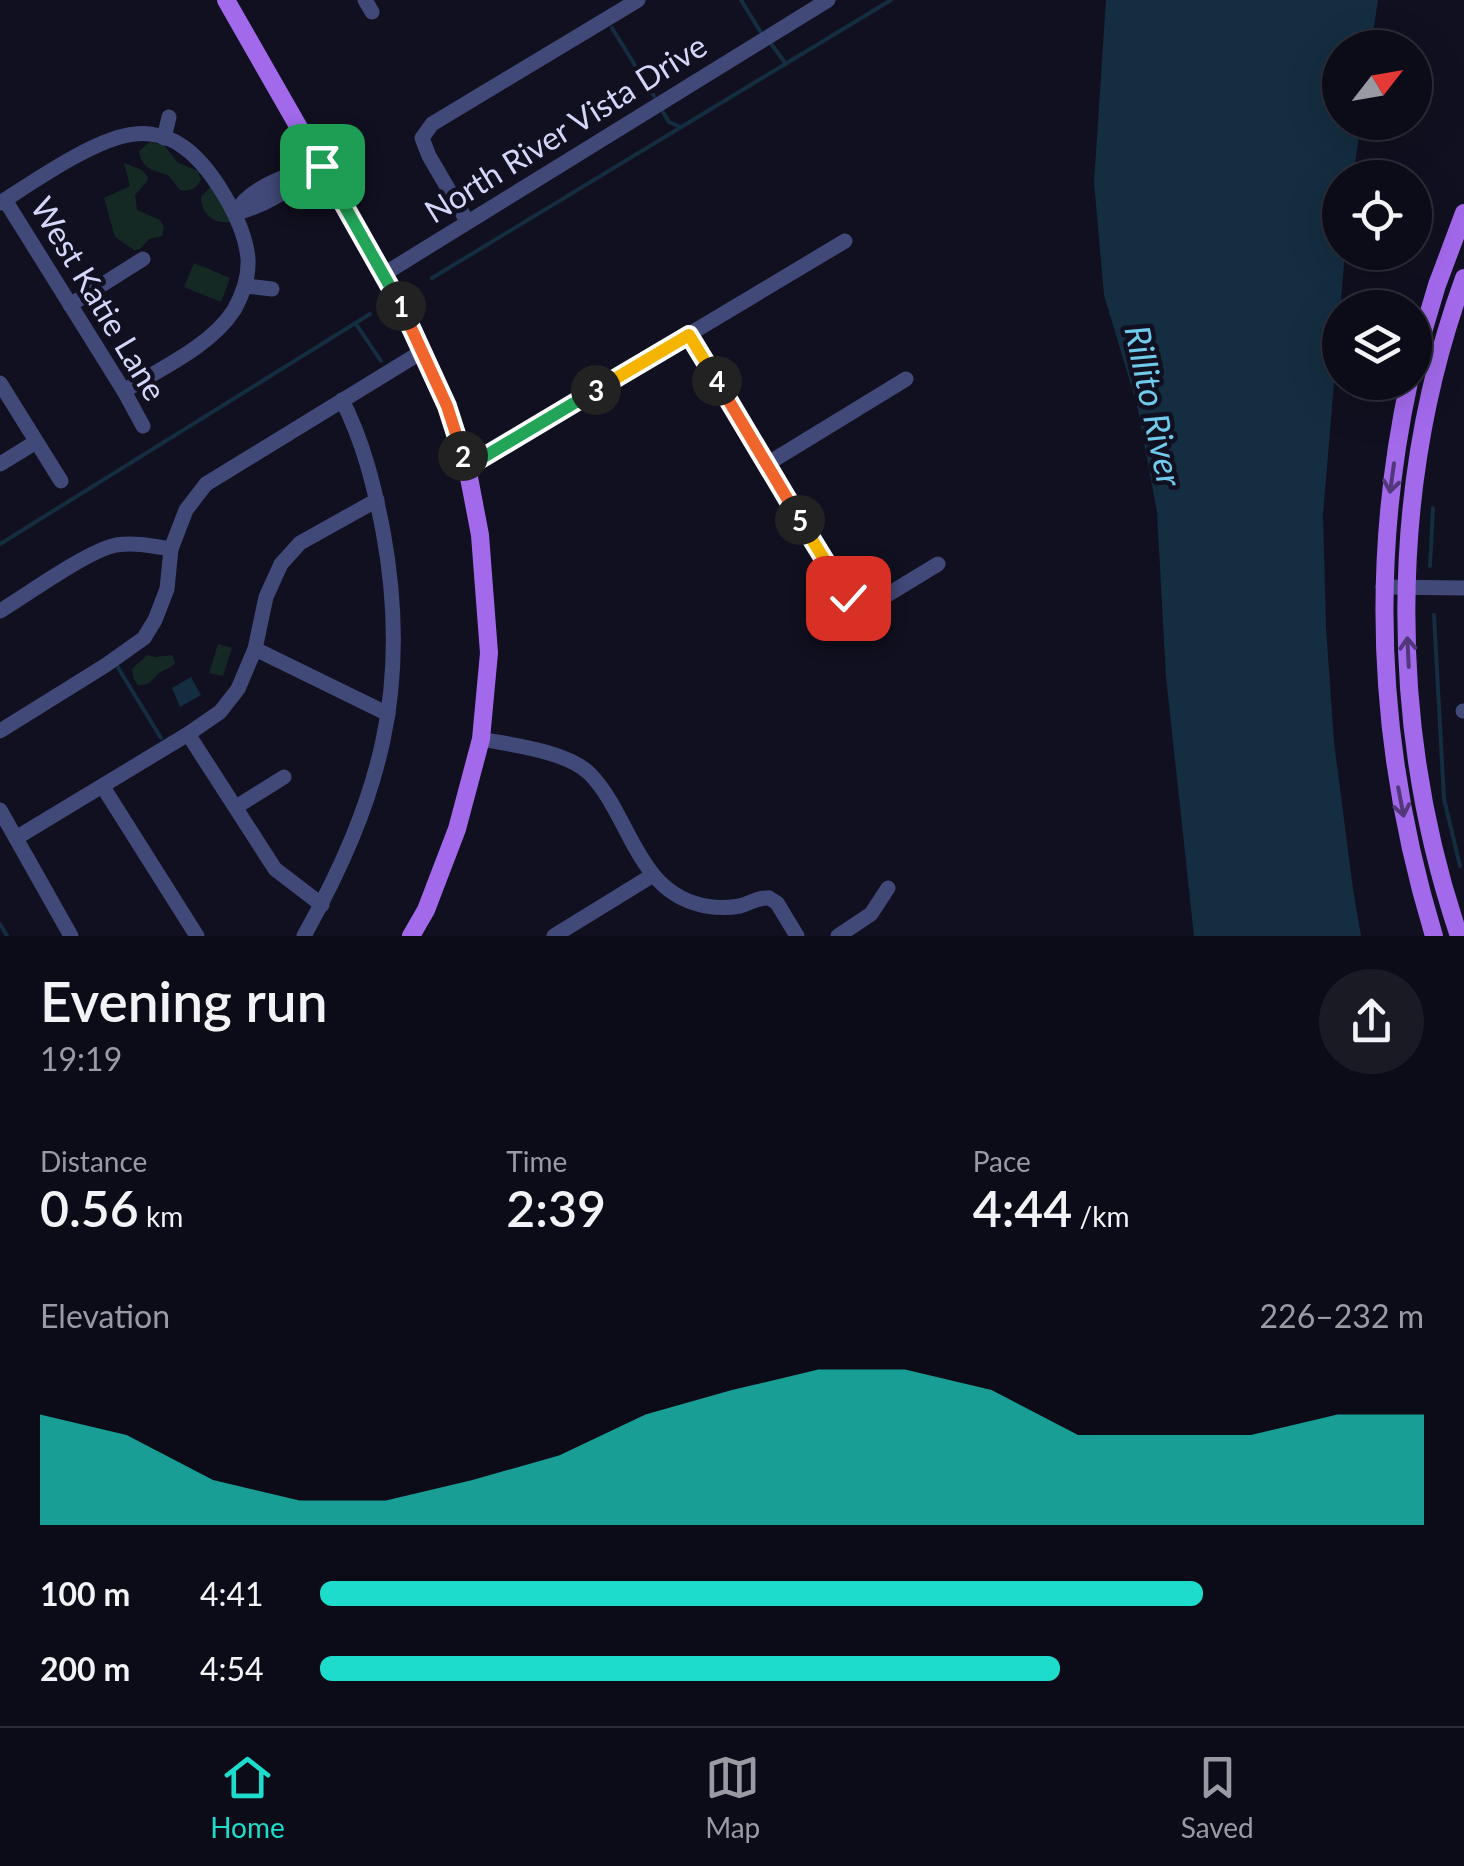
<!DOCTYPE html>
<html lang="en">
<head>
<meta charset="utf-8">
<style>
  :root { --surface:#0c0c18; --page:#1a1a25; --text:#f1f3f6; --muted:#9a9ba2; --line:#2c2c37; --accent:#1edccb }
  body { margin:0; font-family:Lato,sans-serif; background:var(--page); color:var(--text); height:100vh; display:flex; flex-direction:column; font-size:38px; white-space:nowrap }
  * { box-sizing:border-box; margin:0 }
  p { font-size:32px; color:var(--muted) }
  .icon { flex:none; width:55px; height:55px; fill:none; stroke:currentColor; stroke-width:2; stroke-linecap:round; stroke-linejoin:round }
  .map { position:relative; height:936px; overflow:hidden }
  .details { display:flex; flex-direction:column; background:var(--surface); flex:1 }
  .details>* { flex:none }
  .needle { width:65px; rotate:59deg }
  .buttons { position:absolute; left:1322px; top:30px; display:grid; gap:20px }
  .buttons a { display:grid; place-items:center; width:110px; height:110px; border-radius:50%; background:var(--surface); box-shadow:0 10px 40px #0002,0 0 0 2px var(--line); font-size:50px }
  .pin { position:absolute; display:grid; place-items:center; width:85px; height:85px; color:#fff; margin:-42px; border-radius:20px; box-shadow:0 5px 15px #0006 }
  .km { position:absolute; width:50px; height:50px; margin:-25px; border-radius:50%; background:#222; color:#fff; font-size:28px; line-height:50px; text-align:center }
  .round { display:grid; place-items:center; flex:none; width:105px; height:105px; border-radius:52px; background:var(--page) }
  .headline { display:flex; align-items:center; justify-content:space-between; height:170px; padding:0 40px }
  h1 { font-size:55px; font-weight:600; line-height:75px }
  .figures { display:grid; grid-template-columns:repeat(3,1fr); gap:15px; height:170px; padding:10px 40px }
  .figures div { display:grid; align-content:center }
  .figures b { font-size:50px; font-weight:600 }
  .figures small { font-size:28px; font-weight:400 }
  .figures p { font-size:28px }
  .chart { height:280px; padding:20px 40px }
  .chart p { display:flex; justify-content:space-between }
  .chart svg { width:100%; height:180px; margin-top:10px; fill:var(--accent); opacity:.7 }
  ul { padding:0 40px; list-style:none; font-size:32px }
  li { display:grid; grid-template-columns:160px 120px 1fr; align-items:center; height:75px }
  li i { height:25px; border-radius:12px; background:var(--accent) }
  .tab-bar { display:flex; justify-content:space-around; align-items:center; height:140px; border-top:2px solid var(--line); background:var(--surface); font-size:28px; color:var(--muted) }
  .tab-bar a { display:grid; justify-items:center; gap:5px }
  .tab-bar .active { color:var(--accent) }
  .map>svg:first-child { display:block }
  .green { fill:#142924 }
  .water { fill:#142d40 }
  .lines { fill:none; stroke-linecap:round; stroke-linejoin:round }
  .stream { stroke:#142d40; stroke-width:4 }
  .minor { stroke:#414978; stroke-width:15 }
  .major { stroke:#a269eb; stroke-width:18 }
  .oneway { stroke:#52387b }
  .split-1-casing { stroke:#fff; stroke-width:20 }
  .split-2-casing { stroke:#fff; stroke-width:20 }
  .split-3-casing { stroke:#fff; stroke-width:20 }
  .split-4-casing { stroke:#fff; stroke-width:20 }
  .split-5-casing { stroke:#fff; stroke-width:20 }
  .split-6-casing { stroke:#fff; stroke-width:20 }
  .split-1 { stroke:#22a559; stroke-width:12 }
  .split-2 { stroke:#f0652b; stroke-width:12 }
  .split-3 { stroke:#22a559; stroke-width:12 }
  .split-4 { stroke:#f5b400; stroke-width:12 }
  .split-5 { stroke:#f0652b; stroke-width:12 }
  .split-6 { stroke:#f5b400; stroke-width:12 }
  .labels { text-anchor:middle; stroke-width:9; stroke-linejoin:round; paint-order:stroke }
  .street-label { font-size:32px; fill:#d4d7f9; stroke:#101020 }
  .water-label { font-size:35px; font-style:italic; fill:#70caec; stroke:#101020 }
</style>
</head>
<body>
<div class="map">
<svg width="1464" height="936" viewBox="0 0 1464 936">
  <rect width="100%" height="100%" fill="#101020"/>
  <g class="green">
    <path d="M 150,142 L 164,145 L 177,162 L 198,171 L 201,179 C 198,188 190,192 180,190 L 168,175 C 152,170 142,169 139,151 Z"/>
    <path d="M 124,163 L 142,170 L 148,177 L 147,181 L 135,195 L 137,210 L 160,220 L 164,227 L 162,236 L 149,239 L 140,249 L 134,250 L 115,237 L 104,198 L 130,186 Z"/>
    <path d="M 212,185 L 232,222 C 214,224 202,216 201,197 Z"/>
    <path d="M 194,263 L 230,278 L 221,302 L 184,287 Z"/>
    <path d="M 218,644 L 232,648 L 223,676 L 209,673 Z"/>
    <path d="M 147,655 L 156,657 L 172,655 L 175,663 C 170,669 165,669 159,673 C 151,680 150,686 138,685 L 134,679 L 132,669 Z"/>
  </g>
  <g class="water">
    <path d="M 1106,0 L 1378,0 L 1371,47 L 1340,48 L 1340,122 L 1361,123 L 1353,177 L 1340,178 L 1340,252 L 1345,253 L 1323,515 L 1326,627 L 1334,742 L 1353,889 L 1361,936 L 1194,936 L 1166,677 L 1157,512 L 1137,405 L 1104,295 L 1094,182 Z"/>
    <path d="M 191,677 L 201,695 L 180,707 L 172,688 Z"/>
  </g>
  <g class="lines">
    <g class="stream">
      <path d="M 741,0 L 760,31"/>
      <path d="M 612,28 L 654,96"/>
      <path d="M 772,45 L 786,64"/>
      <path d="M 663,112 L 669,122 L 680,127"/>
      <path d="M 432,278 L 891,0"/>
      <path d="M 356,324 L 381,361"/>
      <path d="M 0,544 L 370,314"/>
      <path d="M 1430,566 L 1433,508"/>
      <path d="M 1434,615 L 1444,799 L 1460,866"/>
      <path d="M 117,666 L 161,738"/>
      <path d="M 0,924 L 7,936"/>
    </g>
    <g class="minor">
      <path d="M 365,0 L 372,12"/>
      <path d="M 164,138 L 169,117"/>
      <path d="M 5,200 L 124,391 L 143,426"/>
      <path d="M 0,203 C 33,182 97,137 135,134 C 148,132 167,136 179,144 C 210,163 245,222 248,259 C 249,277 243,294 234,310 C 211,346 160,369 124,391"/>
      <path d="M 235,213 C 250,186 293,173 321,165"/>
      <path d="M 235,213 C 264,207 291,188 314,171"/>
      <path d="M 467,221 L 429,156 L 422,138 L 432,124 L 638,0"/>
      <path d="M 384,274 L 828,0"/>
      <path d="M 246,286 L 272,289"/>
      <path d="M 70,305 L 143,259"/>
      <path d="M 689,335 L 847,598 L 855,604 L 869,606 L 938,564"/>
      <path d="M 0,383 L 61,481"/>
      <path d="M 0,464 L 36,442"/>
      <path d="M 767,464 L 906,379"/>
      <path d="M 467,467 L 845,241"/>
      <path d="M 1383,587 L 1464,588"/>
      <path d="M 0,611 C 28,594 87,551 116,545 C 135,542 153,546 171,549"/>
      <path d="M 255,649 L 388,714"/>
      <path d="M 1463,711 L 1464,711"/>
      <path d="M 0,731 L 106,665 L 144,638 L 155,620 L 167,589 L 171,549 L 186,510 L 206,484 L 423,351"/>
      <path d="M 188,734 L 275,869 L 322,905"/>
      <path d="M 481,739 C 512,745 567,751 590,774 C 630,815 636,890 701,905 C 712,908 729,908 740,906 C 751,903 758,897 769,898"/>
      <path d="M 103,787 L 197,936"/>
      <path d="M 236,807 L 284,777"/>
      <path d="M 0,810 L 71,936"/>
      <path d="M 16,838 L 188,734 L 220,712 L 238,689 L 255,649 L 266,597 L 281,564 L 300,543 L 377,500"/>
      <path d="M 769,898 L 777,903 L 797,936"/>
      <path d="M 304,936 C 380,799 412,688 383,531 C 374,485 363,441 342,400"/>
      <path d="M 554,936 L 653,875"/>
      <path d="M 838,936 L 871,914 L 888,888"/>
    </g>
    <g class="major">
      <path d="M 226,0 L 406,315 L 447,406 L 467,467 L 480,535 L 489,653 L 481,739 L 457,829 L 426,910 L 411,936"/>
      <path d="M 1415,359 L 1437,285 L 1464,213"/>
      <path d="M 1409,382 C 1369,568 1379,755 1434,936"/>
      <path d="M 1459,936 C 1388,727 1388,486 1464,278"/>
    </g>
  </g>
  <defs><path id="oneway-shaft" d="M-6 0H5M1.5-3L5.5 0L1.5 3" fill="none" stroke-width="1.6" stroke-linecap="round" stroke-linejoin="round" transform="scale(2.5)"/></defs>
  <g class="oneway">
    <use href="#oneway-shaft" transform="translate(1392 478) rotate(98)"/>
    <use href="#oneway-shaft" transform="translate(1408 652) rotate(-93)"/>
    <use href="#oneway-shaft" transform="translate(1401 802) rotate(79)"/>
  </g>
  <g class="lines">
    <defs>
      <path id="split-1" d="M 322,166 L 401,306"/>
      <path id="split-2" d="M 401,306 L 447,406 L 463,456"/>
      <path id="split-3" d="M 463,456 L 467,467 L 596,390"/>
      <path id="split-4" d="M 596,390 L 689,335 L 717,381"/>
      <path id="split-5" d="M 717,381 L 800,520"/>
      <path id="split-6" d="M 800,520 L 848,598"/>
    </defs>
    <use href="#split-1" class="split-1-casing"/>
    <use href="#split-2" class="split-2-casing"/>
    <use href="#split-3" class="split-3-casing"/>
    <use href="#split-4" class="split-4-casing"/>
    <use href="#split-5" class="split-5-casing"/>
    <use href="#split-6" class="split-6-casing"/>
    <use href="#split-1" class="split-1"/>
    <use href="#split-2" class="split-2"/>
    <use href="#split-3" class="split-3"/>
    <use href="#split-4" class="split-4"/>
    <use href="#split-5" class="split-5"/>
    <use href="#split-6" class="split-6"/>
  </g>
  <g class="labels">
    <g class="street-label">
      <text transform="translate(566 129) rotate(-32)" y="11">North River Vista Drive</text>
      <text transform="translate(98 299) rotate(59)" y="11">West Katie Lane</text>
    </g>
    <g class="water-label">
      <text transform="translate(1153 406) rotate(78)" y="12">Rillito River</text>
    </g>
  </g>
</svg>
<div class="buttons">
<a><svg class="needle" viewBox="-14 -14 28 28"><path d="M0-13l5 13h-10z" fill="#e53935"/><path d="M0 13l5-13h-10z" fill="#9a9ba2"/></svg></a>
<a><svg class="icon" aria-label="locate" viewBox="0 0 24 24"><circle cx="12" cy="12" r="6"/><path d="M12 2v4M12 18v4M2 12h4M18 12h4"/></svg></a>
<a><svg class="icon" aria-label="layers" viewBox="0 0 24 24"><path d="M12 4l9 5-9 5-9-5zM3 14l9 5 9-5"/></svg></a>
</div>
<div class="pin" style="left:322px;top:166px;background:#1e9e55"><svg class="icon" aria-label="arrive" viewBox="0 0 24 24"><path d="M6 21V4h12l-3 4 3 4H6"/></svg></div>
<div class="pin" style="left:848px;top:598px;background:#d93025"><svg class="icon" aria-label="check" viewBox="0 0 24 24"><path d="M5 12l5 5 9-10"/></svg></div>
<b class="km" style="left:401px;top:306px">1</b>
<b class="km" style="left:463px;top:456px">2</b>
<b class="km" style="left:596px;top:390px">3</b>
<b class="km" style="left:717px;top:381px">4</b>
<b class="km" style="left:800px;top:520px">5</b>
</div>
<section class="details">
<div class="headline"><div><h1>Evening run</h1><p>19:19</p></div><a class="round"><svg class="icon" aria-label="share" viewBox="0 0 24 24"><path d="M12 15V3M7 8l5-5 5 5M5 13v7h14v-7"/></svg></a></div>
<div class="figures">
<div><p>Distance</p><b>0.56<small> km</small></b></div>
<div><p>Time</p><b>2:39</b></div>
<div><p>Pace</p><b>4:44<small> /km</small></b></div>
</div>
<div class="chart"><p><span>Elevation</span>226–232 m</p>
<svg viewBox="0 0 160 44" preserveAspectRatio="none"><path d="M0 44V17L10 22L20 33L30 38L40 38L50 33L60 27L70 17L80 11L90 6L100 6L110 11L120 22L130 22L140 22L150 17L160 17V44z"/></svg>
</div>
<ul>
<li><b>100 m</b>4:41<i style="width:80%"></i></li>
<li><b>200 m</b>4:54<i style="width:67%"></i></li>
</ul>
</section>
<nav class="tab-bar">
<a class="active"><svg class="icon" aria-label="home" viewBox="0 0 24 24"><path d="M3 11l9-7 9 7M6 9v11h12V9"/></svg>Home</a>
<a><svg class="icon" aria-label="map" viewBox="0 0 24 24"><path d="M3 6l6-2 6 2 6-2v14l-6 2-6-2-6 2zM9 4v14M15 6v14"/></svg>Map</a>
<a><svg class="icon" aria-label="saved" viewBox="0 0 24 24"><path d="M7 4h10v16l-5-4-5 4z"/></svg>Saved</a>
</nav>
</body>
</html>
